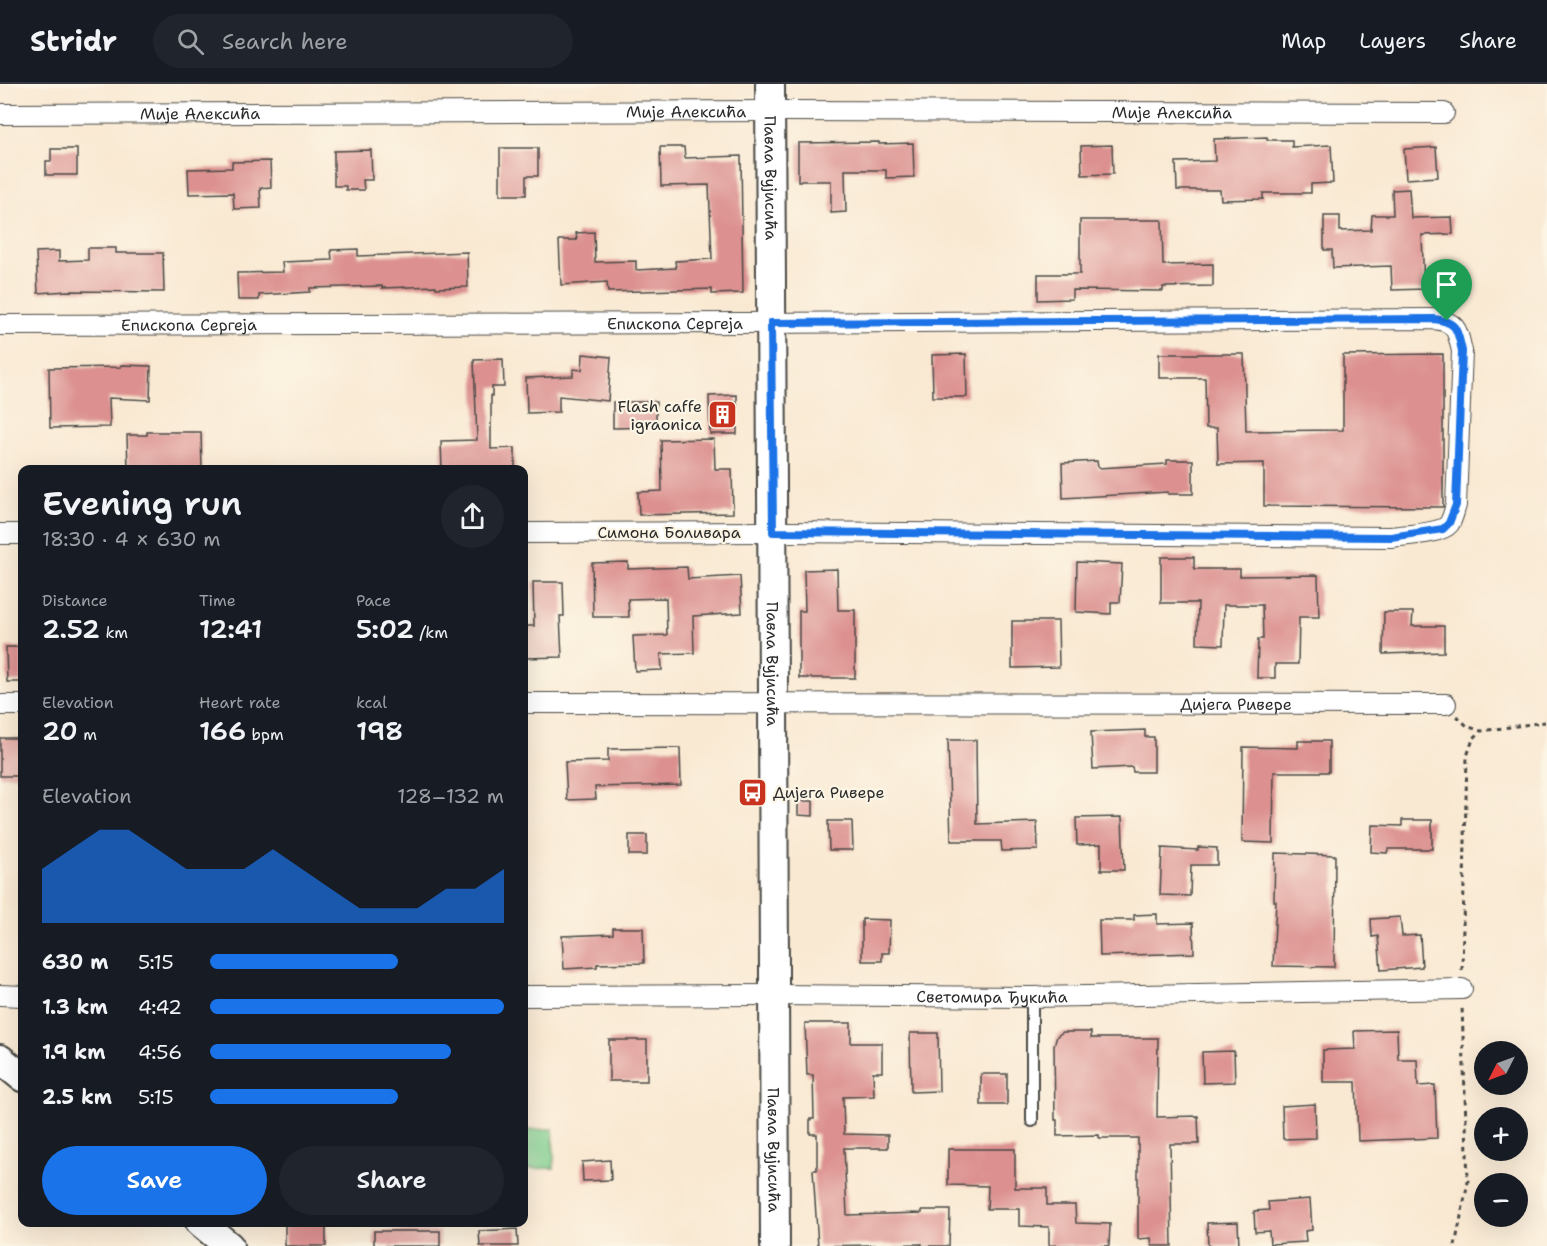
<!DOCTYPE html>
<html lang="en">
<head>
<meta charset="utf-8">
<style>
  :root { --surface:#171b24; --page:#20242c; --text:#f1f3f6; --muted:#9ea1a6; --line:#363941; --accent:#1a73e8 }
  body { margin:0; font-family:"Shantell Sans",sans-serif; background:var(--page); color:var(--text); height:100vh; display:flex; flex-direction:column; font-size:22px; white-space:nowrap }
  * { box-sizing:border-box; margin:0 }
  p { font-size:20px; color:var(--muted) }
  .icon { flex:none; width:33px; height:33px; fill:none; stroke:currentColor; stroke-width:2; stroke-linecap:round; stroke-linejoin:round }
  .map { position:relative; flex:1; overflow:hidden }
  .drawer { position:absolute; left:18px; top:381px; width:510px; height:762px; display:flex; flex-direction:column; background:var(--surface); border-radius:12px; box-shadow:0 6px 24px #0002 }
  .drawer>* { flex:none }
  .needle { width:39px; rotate:228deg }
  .tools { position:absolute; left:1474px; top:957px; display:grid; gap:12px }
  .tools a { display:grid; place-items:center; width:54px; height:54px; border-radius:50%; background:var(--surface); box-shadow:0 6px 24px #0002; font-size:30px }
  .pin { position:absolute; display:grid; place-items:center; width:51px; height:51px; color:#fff; margin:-62px -26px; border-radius:50% 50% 50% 0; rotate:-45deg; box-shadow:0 0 6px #0007 }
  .pin .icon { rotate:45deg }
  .round { display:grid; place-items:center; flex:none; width:63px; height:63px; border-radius:32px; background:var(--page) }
  .overview { display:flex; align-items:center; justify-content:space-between; height:102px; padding:0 24px }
  h1 { font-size:33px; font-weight:600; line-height:45px }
  .figures { display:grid; grid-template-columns:repeat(3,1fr); gap:9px; height:102px; padding:6px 24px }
  .figures div { display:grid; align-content:center }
  .figures b { font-size:26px; font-weight:600 }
  .figures small { font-size:16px; font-weight:400 }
  .figures p { font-size:16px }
  .chart { height:168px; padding:12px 24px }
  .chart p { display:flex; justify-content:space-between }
  .chart svg { width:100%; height:108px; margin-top:6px; fill:var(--accent); opacity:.7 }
  .button { display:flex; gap:12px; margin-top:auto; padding:12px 24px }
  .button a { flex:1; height:69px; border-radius:36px; background:var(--accent); color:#fff; font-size:24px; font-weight:600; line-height:69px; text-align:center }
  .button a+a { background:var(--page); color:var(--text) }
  ul { padding:0 24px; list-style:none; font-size:20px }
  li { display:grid; grid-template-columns:96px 72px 1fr; align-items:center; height:45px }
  li i { height:15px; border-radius:8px; background:var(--accent) }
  header { display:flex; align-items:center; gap:36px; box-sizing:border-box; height:84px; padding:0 30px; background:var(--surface); border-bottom:2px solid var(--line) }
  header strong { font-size:28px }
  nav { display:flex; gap:33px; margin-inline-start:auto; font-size:21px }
  .search { width:420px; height:54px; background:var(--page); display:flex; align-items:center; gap:15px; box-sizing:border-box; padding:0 21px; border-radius:33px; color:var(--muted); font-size:22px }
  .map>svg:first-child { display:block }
  .green { fill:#7fcf8f; stroke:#557d5d; stroke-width:1.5 }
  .building { fill:#dc9190 }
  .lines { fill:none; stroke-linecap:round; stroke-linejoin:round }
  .lane-casing { stroke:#4a4844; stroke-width:14 }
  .street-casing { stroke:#4a4844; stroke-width:22 }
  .secondary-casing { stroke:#4a4844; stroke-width:32 }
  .path { stroke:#4a4844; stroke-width:3; stroke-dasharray:4.5 4.5; stroke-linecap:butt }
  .lane { stroke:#fff; stroke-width:10 }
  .street { stroke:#fff; stroke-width:20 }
  .secondary { stroke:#fff; stroke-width:28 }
  .route-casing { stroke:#fff; stroke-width:12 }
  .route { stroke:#1a73e8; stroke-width:8 }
  .labels { text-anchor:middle; stroke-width:4.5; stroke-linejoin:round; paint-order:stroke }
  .street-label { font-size:16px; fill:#2b2b2b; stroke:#fcf5e5 }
  .poi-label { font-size:16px; fill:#2b2b2b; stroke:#fcf5e5; text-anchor:end }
</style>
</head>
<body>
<header>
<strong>Stridr</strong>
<div class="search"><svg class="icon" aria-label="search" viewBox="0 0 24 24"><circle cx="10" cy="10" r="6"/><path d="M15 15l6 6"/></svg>Search here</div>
<nav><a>Map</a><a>Layers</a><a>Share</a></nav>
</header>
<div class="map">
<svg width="1547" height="1162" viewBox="0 0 1547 1162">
  <rect width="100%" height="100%" fill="#fcf5e5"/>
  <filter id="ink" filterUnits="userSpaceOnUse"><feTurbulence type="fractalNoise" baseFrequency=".0167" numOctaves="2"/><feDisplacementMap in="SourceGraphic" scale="12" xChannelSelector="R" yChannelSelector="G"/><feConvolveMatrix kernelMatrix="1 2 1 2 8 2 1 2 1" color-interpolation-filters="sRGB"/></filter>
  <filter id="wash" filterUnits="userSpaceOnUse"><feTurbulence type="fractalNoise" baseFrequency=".008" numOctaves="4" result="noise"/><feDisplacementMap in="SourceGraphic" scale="24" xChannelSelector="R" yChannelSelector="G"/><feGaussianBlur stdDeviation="1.35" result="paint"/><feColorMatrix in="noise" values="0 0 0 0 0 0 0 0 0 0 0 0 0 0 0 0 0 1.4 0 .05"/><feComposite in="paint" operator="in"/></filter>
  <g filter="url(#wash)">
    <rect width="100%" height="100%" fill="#f9e9d3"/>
    <path class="green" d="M 553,1045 L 554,1084 L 524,1085 L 524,1046 Z"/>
    <g id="blocks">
      <g class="building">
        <path d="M 1267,53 L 1267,56 L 1292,56 L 1292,63 L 1331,61 L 1333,99 L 1311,100 L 1311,109 L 1263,109 L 1263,115 L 1221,116 L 1220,106 L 1177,106 L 1176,78 L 1215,77 L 1214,55 Z"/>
        <path d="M 879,58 L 879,60 L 913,59 L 914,93 L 886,94 L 886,86 L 845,86 L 846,128 L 831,129 L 831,97 L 798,97 L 798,59 Z"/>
        <path d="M 1112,61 L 1113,90 L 1082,91 L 1081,62 Z"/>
        <path d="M 660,63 L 684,63 L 685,74 L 741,72 L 743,209 L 712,210 L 712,205 L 608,208 L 607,198 L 561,201 L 559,156 L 577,156 L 576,149 L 594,148 L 595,178 L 636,177 L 636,186 L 676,184 L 675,177 L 712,175 L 709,101 L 661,102 Z"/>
        <path d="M 1436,63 L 1438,93 L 1406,95 L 1404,65 Z"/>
        <path d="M 500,64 L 538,64 L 538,92 L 526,92 L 526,111 L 500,111 Z"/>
        <path d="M 51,65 L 77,65 L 77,91 L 46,91 L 46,77 L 51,77 Z"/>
        <path d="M 371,66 L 372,96 L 363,96 L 364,106 L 346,106 L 346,102 L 334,102 L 334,67 Z"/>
        <path d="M 270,77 L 271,103 L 260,104 L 261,124 L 234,125 L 233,109 L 189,110 L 188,85 L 232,84 L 232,78 Z"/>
        <path d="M 1409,105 L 1411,134 L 1452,133 L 1453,150 L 1422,151 L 1424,205 L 1392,206 L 1391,182 L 1333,184 L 1332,166 L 1324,166 L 1324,132 L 1340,132 L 1340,147 L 1371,146 L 1372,131 L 1393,131 L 1392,106 Z"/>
        <path d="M 1080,136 L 1162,136 L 1163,181 L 1213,180 L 1213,202 L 1163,203 L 1163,207 L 1072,206 L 1072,215 L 1038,216 L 1038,190 L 1080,190 Z"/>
        <path d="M 88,164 L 116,164 L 116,169 L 163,169 L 164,208 L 68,207 L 38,209 L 36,168 L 59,167 L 59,177 L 88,176 Z"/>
        <path d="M 358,165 L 358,172 L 467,168 L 468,203 L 436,204 L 436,202 L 382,204 L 382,202 L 310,204 L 310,208 L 259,211 L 259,216 L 238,216 L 237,189 L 283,188 L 282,178 L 332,176 L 331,166 Z"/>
        <path d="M 583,270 L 611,273 L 608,317 L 559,312 L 559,328 L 527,329 L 526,294 L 573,292 L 573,285 L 582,286 Z"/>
        <path d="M 966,270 L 967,313 L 933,313 L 932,271 Z"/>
        <path d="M 1159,270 L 1244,270 L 1246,347 L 1343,346 L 1343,271 L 1443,270 L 1443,423 L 1264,422 L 1264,379 L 1218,380 L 1217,344 L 1206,344 L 1205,294 L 1159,294 Z"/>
        <path d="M 503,275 L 504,303 L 492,303 L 492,312 L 491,312 L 491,365 L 515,364 L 515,386 L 442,386 L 441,357 L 477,356 L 474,276 Z"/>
        <path d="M 121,281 L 151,282 L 150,316 L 109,314 L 110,343 L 50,344 L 49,284 L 121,283 Z"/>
        <path d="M 737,311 L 737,350 L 710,350 L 709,312 Z"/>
        <path d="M 613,318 L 656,318 L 656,343 L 613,344 Z"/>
        <path d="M 147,348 L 201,348 L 202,386 L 128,386 L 127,351 L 147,351 Z"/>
        <path d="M 714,355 L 715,385 L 732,385 L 733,429 L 639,431 L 638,408 L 662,407 L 661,356 Z"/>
        <path d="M 1167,376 L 1193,376 L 1193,410 L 1168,410 L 1168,408 L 1063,414 L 1062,379 L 1097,377 L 1098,384 L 1167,380 Z"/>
        <path d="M 1161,473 L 1194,473 L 1194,485 L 1240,485 L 1240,492 L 1318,491 L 1319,533 L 1299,533 L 1298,580 L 1275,580 L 1275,594 L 1257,594 L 1258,555 L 1263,555 L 1262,521 L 1224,521 L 1223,561 L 1197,560 L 1198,519 L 1161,519 Z"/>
        <path d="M 628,478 L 628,485 L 687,483 L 688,495 L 740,492 L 742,529 L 693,532 L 694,569 L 661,570 L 662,586 L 635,587 L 633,552 L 667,551 L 666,514 L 628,515 L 629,533 L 593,533 L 592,479 Z"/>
        <path d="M 1077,478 L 1122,480 L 1120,518 L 1111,518 L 1111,530 L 1076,528 Z"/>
        <path d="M 837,485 L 838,526 L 855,526 L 855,594 L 799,594 L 799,527 L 805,527 L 804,486 Z"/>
        <path d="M 533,498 L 563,498 L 564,532 L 560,532 L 562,573 L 524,574 L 524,542 L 534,542 Z"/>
        <path d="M 1384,528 L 1413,528 L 1412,542 L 1444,542 L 1444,568 L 1383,570 Z"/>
        <path d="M 1012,537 L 1058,537 L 1059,583 L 1012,584 Z"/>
        <path d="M 6,563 L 22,563 L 22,598 L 7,598 Z"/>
        <path d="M 1145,646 L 1145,653 L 1154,653 L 1154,688 L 1133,688 L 1132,683 L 1093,685 L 1091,648 Z"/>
        <rect x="0" y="654" width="22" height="38"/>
        <path d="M 948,656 L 976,656 L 977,740 L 1037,738 L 1038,766 L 1002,767 L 1001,757 L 951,757 Z"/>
        <path d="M 1298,657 L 1329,657 L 1329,688 L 1274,688 L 1273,759 L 1242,758 L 1243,663 L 1298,664 Z"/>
        <path d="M 680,664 L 681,701 L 595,703 L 596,715 L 567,716 L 565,678 L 608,677 L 608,665 Z"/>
        <path d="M 798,717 L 813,717 L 813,732 L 798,731 Z"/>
        <path d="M 1122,733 L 1124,786 L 1101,786 L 1101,760 L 1077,761 L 1076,734 Z"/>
        <path d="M 1402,736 L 1432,736 L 1432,765 L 1388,765 L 1387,769 L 1371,768 L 1372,741 L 1402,742 Z"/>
        <path d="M 828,737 L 852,737 L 853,766 L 829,766 Z"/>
        <rect x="629" y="751" width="18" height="20"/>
        <path d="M 1198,763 L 1217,764 L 1217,781 L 1191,781 L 1190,812 L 1160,811 L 1162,764 L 1198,766 Z"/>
        <path d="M 1275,769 L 1335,771 L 1334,883 L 1273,882 L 1276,817 L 1274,817 Z"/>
        <path d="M 1157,830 L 1157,840 L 1193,839 L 1194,869 L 1100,872 L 1099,836 L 1134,836 L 1134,831 Z"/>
        <path d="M 1400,833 L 1402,852 L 1420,851 L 1422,883 L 1381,886 L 1378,852 L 1372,853 L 1371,835 Z"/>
        <path d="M 862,835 L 890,836 L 889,869 L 882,869 L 882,877 L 862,877 Z"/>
        <path d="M 613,844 L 643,844 L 644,879 L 597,880 L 597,883 L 564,885 L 562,852 L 613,850 Z"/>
        <path d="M 805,939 L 851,939 L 851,959 L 882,959 L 882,988 L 873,988 L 874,1012 L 843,1013 L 844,1050 L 888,1051 L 888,1064 L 844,1064 L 847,1131 L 922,1129 L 922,1126 L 950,1126 L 949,1162 L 921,1162 L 922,1160 L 818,1162 L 813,1086 L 817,1086 L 817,1050 L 810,1050 L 810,1035 L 814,1035 L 813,991 L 807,991 Z"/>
        <path d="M 1397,946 L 1398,975 L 1417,975 L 1418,1002 L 1435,1001 L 1437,1054 L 1358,1057 L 1356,998 L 1323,998 L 1323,966 L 1355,965 L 1354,947 Z"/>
        <path d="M 1063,948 L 1091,948 L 1091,954 L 1158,954 L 1157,1033 L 1198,1032 L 1199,1060 L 1170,1060 L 1172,1162 L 1152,1162 L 1151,1154 L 1138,1155 L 1138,1054 L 1099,1054 L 1099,1051 L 1057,1052 L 1057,1036 L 1055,1036 L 1054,962 L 1057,952 Z"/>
        <path d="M 910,949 L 938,949 L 939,1007 L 911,1008 Z"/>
        <rect x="609" y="956" width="38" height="41"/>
        <path d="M 1234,967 L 1235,998 L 1203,999 L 1202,968 Z"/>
        <rect x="981" y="990" width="26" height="31"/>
        <path d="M 1315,1020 L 1316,1054 L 1283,1055 L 1282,1022 Z"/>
        <path d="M 948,1065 L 1015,1065 L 1015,1104 L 1047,1104 L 1047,1121 L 1075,1121 L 1076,1139 L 1110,1140 L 1109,1162 L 1049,1161 L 1049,1143 L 1019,1142 L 1019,1125 L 987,1125 L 988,1102 L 948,1101 Z"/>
        <path d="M 610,1076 L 611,1096 L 583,1097 L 582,1078 Z"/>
        <path d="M 1310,1115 L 1312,1146 L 1305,1147 L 1306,1158 L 1270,1160 L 1269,1147 L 1255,1148 L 1254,1127 L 1269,1126 L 1268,1118 Z"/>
        <rect x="285" y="1138" width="41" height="24"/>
        <path d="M 1238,1138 L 1239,1162 L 1208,1162 L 1207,1139 Z"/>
        <path d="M 517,1145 L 518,1162 L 480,1162 L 479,1147 Z"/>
        <rect x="374" y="1147" width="66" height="15"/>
      </g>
    </g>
  </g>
  <g filter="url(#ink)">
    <use href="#blocks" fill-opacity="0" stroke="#4a4844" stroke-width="1.5"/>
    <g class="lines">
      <defs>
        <path id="lane" d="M 1032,913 L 1032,1037"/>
        <g id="street">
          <path id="s1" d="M 0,30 L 784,27 L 1444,29"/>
          <path id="s2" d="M 0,241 L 745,239 L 1434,235 C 1457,238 1457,246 1462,267 L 1456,421 C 1454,427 1453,434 1449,440 C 1441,450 1405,451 1391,453 L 785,448 L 524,449"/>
          <path d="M 0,450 L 22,450"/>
          <path id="s3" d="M 524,619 L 1446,620"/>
          <path d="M 0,621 L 22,621"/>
          <path d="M 0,911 L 22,912"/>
          <path id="s4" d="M 524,912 L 772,911 L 1032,913 L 1462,905"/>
        </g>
        <g id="secondary">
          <path id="s5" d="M 770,0 C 775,387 771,775 775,1162"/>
          <path d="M 0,975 L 22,993"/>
          <path d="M 200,1138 L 229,1162"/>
        </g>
      </defs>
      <use href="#lane" class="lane-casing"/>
      <use href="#street" class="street-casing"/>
      <use href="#secondary" class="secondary-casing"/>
      <g class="path">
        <path d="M 1457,632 L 1467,642 L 1481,647 L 1545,638"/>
        <path d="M 1462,886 L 1467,672 L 1473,655 L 1481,647"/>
        <path d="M 1455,1162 L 1468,1098 L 1462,922"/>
      </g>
      <use href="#lane" class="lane"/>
      <use href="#street" class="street"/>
      <use href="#secondary" class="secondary"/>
    </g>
  </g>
  <g class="lines" filter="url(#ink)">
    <defs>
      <path id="route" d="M 1434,235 C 1458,238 1457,246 1462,267 L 1456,421 L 1449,439 L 1443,445 L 1391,453 L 773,448 L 771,239 Z"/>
    </defs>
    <use href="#route" class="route-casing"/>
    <use href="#route" class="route"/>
  </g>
  <defs>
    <symbol id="building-square" viewBox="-11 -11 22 22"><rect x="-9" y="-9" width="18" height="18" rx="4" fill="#c8321e" stroke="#fcf5e5"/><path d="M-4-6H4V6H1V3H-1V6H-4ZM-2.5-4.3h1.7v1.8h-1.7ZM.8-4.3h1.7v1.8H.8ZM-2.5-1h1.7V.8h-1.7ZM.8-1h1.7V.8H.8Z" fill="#fff"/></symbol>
    <symbol id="bus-square" viewBox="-11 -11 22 22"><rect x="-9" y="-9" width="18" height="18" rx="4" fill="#c8321e" stroke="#fcf5e5"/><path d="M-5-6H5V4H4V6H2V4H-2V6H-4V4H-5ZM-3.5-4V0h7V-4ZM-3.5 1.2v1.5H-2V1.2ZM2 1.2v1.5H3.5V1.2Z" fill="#fff"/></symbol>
  </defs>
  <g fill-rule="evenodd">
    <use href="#building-square" x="706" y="314" width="33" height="33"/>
    <use href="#bus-square" x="736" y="692" width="33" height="33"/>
  </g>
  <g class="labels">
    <g class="street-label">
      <text dy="6" stroke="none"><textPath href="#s1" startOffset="686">Мије Алексића</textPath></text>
      <text dy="6" stroke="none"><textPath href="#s1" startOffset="1172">Мије Алексића</textPath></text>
      <text dy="6" stroke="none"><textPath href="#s1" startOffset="200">Мије Алексића</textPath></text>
      <text dy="6" stroke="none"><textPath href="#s5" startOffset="94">Павла Вујисића</textPath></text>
      <text dy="6" stroke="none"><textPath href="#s2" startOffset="675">Епископа Сергеја</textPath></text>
      <text dy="6" stroke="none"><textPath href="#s2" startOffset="189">Епископа Сергеја</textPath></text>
      <text x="669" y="454">Симона Боливара</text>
      <text dy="6" stroke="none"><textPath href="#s5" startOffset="580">Павла Вујисића</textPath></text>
      <text dy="6" stroke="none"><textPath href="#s3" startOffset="712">Дијега Ривере</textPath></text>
      <text dy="6" stroke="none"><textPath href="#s4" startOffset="468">Светомира Ђукића</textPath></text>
      <text dy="6" stroke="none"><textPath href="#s5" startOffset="1066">Павла Вујисића</textPath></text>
    </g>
    <g class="poi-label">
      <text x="702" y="328">Flash caffe<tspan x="702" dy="18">igraonica</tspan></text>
      <text x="773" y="714" text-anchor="start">Дијега Ривере</text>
    </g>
  </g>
</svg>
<div class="tools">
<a><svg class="needle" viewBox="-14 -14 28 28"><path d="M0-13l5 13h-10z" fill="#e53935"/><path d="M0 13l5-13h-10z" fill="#9ea1a6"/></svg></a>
<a>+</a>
<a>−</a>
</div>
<div class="pin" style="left:1447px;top:237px;background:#1e9e55"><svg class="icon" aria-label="arrive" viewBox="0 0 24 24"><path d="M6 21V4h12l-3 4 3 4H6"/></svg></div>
<section class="drawer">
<div class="overview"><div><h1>Evening run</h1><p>18:30 · 4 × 630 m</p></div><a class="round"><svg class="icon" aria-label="share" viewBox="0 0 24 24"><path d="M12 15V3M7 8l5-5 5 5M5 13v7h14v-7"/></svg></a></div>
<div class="figures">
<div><p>Distance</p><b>2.52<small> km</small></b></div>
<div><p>Time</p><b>12:41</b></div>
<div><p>Pace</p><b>5:02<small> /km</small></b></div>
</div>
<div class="figures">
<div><p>Elevation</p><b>20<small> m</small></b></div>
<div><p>Heart rate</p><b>166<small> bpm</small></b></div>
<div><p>kcal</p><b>198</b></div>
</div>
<div class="chart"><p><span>Elevation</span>128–132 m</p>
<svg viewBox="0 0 160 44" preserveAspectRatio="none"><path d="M0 44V22L10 14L20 6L30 6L40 14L50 22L60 22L70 22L80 14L90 22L100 30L110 38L120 38L130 38L140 30L150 30L160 22V44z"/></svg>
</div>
<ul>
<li><b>630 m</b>5:15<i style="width:64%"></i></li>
<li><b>1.3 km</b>4:42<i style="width:100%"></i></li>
<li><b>1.9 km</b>4:56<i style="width:82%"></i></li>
<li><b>2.5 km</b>5:15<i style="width:64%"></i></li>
</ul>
<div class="button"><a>Save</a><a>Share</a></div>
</section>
</div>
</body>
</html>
